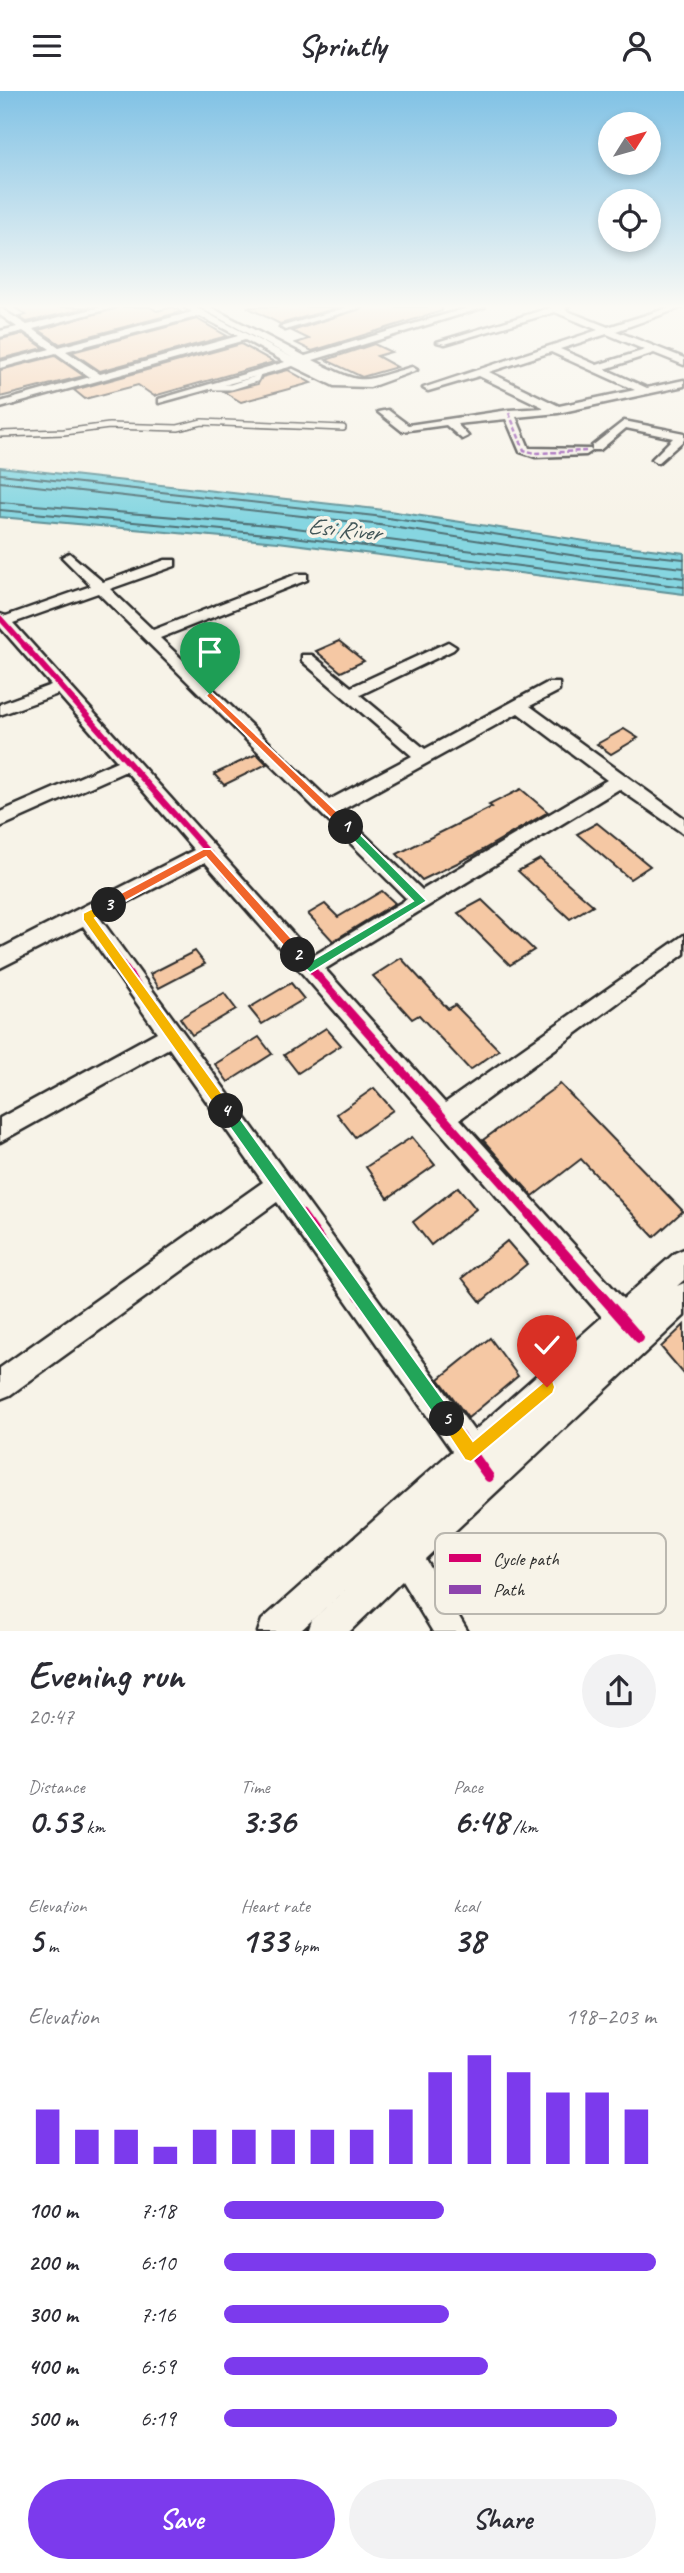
<!DOCTYPE html>
<html lang="en">
<head>
<meta charset="utf-8">
<style>
  :root { --surface:#fff; --page:#f2f2f3; --text:#2b2b33; --muted:#7c7c81; --accent:#7c3aed }
  body { margin:0; font-family:Caveat,sans-serif; background:var(--page); color:var(--text); height:100vh; display:flex; flex-direction:column; font-size:26px; white-space:nowrap }
  * { box-sizing:border-box; margin:0 }
  p { font-size:23px; color:var(--muted) }
  .icon { flex:none; width:38px; height:38px; fill:none; stroke:currentColor; stroke-width:2; stroke-linecap:round; stroke-linejoin:round }
  .map { position:relative; height:1540px; overflow:hidden }
  .drawer { display:flex; flex-direction:column; background:var(--surface); flex:1 }
  .drawer>* { flex:none }
  .needle { width:46px; rotate:53deg }
  .buttons { position:absolute; left:598px; top:21px; display:grid; gap:14px }
  .buttons a { display:grid; place-items:center; width:63px; height:63px; border-radius:50%; background:var(--surface); box-shadow:0 4px 10px #0003; font-size:35px }
  .pin { position:absolute; display:grid; place-items:center; width:60px; height:60px; color:#fff; margin:-72px -30px; border-radius:50% 50% 50% 0; rotate:-45deg; box-shadow:0 0 7px #0007 }
  .pin .icon { rotate:45deg }
  .km { position:absolute; width:35px; height:35px; margin:-18px; border-radius:50%; background:#222; color:#fff; font-size:19px; line-height:35px; text-align:center }
  .round { display:grid; place-items:center; flex:none; width:74px; height:74px; border-radius:37px; background:var(--page) }
  .summary { display:flex; align-items:center; justify-content:space-between; height:119px; padding:0 28px }
  h1 { font-size:38px; font-weight:700; line-height:52px }
  .stats { display:grid; grid-template-columns:repeat(3,1fr); gap:10px; height:119px; padding:7px 28px }
  .stats div { display:grid; align-content:center }
  .stats b { font-size:35px; font-weight:700 }
  .stats small { font-size:19px; font-weight:400 }
  .stats p { font-size:19px }
  .chart { height:196px; padding:14px 28px }
  .chart p { display:flex; justify-content:space-between }
  .chart svg { width:100%; height:126px; margin-top:7px; stroke:var(--accent); stroke-width:6 }
  .action { display:flex; gap:14px; margin-top:auto; padding:14px 28px }
  .action a { flex:1; height:80px; border-radius:42px; background:var(--accent); color:#fff; font-size:28px; font-weight:700; line-height:80px; text-align:center }
  .action a+a { background:var(--page); color:var(--text) }
  ul { padding:0 28px; list-style:none; font-size:23px }
  li { display:grid; grid-template-columns:112px 84px 1fr; align-items:center; height:52px }
  li i { height:18px; border-radius:9px; background:var(--accent) }
  header { display:flex; justify-content:space-between; align-items:center; height:91px; padding:0 28px; background:var(--surface); font-size:32px; font-weight:700 }
  .map>svg:first-child { display:block }
  .water { fill:#86d6e1; stroke:#629298; stroke-width:2 }
  .lines { fill:none; stroke-linecap:round; stroke-linejoin:round }
  .shore { stroke:#4f6f74; stroke-width:2 }
  .building { fill:#f5c8a4; stroke:#2b2b2b; stroke-width:2 }
  .lane-casing { stroke:#2b2b2b; stroke-width:8 }
  .street-casing { stroke:#2b2b2b; stroke-width:5 }
  .lane { stroke:#f7f3e8; stroke-width:5 }
  .street { fill:#f7f3e8; fill-rule:evenodd }
  .quiet { stroke:#8e44ad; stroke-width:2.5; stroke-dasharray:5 2.5; stroke-linecap:butt }
  .cycleway-far3-casing { stroke:#f7f3e8; stroke-width:8 }
  .cycleway-far2-casing { stroke:#f7f3e8; stroke-width:10 }
  .cycleway-far1-casing { stroke:#f7f3e8; stroke-width:12 }
  .cycleway-casing { stroke:#f7f3e8; stroke-width:15 }
  .cycleway-far3 { stroke:#d6006c; stroke-width:5 }
  .cycleway-far2 { stroke:#d6006c; stroke-width:6 }
  .cycleway-far1 { stroke:#d6006c; stroke-width:8 }
  .cycleway { stroke:#d6006c; stroke-width:10 }
  .split-1 { fill:#f0652b; stroke:#fff; stroke-width:2 }
  .split-2 { fill:#22a559; stroke:#fff; stroke-width:2 }
  .split-3 { fill:#f0652b; stroke:#fff; stroke-width:2 }
  .split-4 { fill:#f5b400; stroke:#fff; stroke-width:2 }
  .split-5 { fill:#22a559; stroke:#fff; stroke-width:2 }
  .split-6 { fill:#f5b400; stroke:#fff; stroke-width:2 }
  .labels { text-anchor:middle; stroke-width:7; stroke-linejoin:round; paint-order:stroke }
  .far-water-label { font-size:24px; font-style:italic; fill:#425658; stroke:#f7f3e8 }
  .key { fill:#f7f3e8; stroke:#bab7af; stroke-width:2 }
  .key-label { font-size:19px; fill:#2b2b2b }
</style>
</head>
<body>
<header><svg class="icon" aria-label="menu" viewBox="0 0 24 24"><path d="M4 6h16M4 12h16M4 18h16"/></svg>Sprintly<svg class="icon" aria-label="person" viewBox="0 0 24 24"><circle cx="12" cy="8" r="4"/><path d="M4 21q1-7 8-7t8 7"/></svg></header>
<div class="map">
<svg width="684" height="1541" viewBox="0 0 684 1541">
  <rect width="100%" height="100%" fill="#f7f3e8"/>
  <filter id="ink" filterUnits="userSpaceOnUse"><feTurbulence type="fractalNoise" baseFrequency=".0143" numOctaves="2"/><feDisplacementMap in="SourceGraphic" scale="14" xChannelSelector="R" yChannelSelector="G"/><feConvolveMatrix kernelMatrix="1 2 1 2 8 2 1 2 1" color-interpolation-filters="sRGB"/></filter>
  <g filter="url(#ink)">
    <path class="water" d="M 0,376 L 376,418 L 592,451 L 684,462 L 684,503 L 278,451 L 0,426 Z"/>
    <g class="lines">
      <g class="shore">
        <path d="M 0,383 L 375,425 L 591,458 L 684,468"/>
        <path d="M 0,391 L 373,433 L 590,467 L 684,477"/>
        <path d="M 0,411 L 280,435 L 684,487"/>
        <path d="M 0,419 L 278,444 L 684,496"/>
      </g>
    </g>
    <g class="building">
      <path d="M 14,216 L 91,216 L 27,231 L 19,226 L 26,224 Z"/>
      <path d="M 119,216 L 150,216 L 157,220 L 173,216 L 181,221 L 60,253 L 39,239 Z"/>
      <path d="M 247,216 L 340,216 L 280,233 Z"/>
      <path d="M 365,216 L 442,216 L 442,220 L 312,260 L 296,252 L 309,248 L 292,240 Z"/>
      <path d="M 197,228 L 227,245 L 100,280 L 72,261 Z"/>
      <path d="M 23,243 L 44,257 L 0,268 L 0,248 Z"/>
      <path d="M 241,253 L 274,271 L 154,305 L 138,294 L 85,308 L 74,299 Z"/>
      <path d="M 374,253 L 391,261 L 377,265 L 397,276 L 362,286 L 326,269 Z"/>
      <path d="M 55,265 L 84,285 L 0,306 L 0,279 Z"/>
      <path d="M 288,279 L 311,292 L 241,311 L 224,301 L 258,293 L 262,286 Z"/>
      <path d="M 339,550 L 364,570 L 341,581 L 316,560 Z"/>
      <path d="M 624,638 L 638,647 L 611,663 L 597,653 Z"/>
      <path d="M 257,663 L 267,673 L 224,694 L 214,683 Z"/>
      <path d="M 521,698 L 548,721 L 474,764 L 422,789 L 397,763 L 492,716 L 489,714 Z"/>
      <path d="M 597,732 L 650,775 L 630,788 L 577,743 Z"/>
      <path d="M 540,768 L 593,814 L 570,828 L 518,780 Z"/>
      <path d="M 382,800 L 395,812 L 333,850 L 308,823 L 325,813 L 338,826 Z"/>
      <path d="M 482,809 L 534,859 L 510,874 L 458,822 Z"/>
      <path d="M 195,860 L 205,873 L 159,897 L 150,883 Z"/>
      <path d="M 401,867 L 448,918 L 455,914 L 499,959 L 470,979 L 419,924 L 412,928 L 373,885 Z"/>
      <path d="M 291,892 L 304,908 L 262,933 L 249,917 Z"/>
      <path d="M 224,902 L 236,918 L 192,944 L 180,927 Z"/>
      <path d="M 326,937 L 341,954 L 298,982 L 284,964 Z"/>
      <path d="M 259,946 L 272,963 L 228,991 L 215,973 Z"/>
      <path d="M 560,993 L 683,1120 L 654,1146 L 581,1068 L 533,1105 L 483,1049 Z"/>
      <path d="M 374,997 L 393,1019 L 355,1046 L 337,1023 Z"/>
      <path d="M 412,1046 L 435,1074 L 388,1107 L 366,1076 Z"/>
      <path d="M 458,1096 L 476,1118 L 431,1154 L 413,1131 Z"/>
      <path d="M 507,1150 L 527,1173 L 481,1211 L 462,1187 Z"/>
      <path d="M 684,1234 L 684,1283 L 661,1256 Z"/>
      <path d="M 490,1247 L 518,1285 L 468,1327 L 439,1288 Z"/>
    </g>
    <g class="lines">
      <defs>
        <g id="lane">
          <path d="M 214,296 L 231,296 L 256,288 L 258,283"/>
          <path d="M 0,343 L 64,341 L 109,335 L 178,337 L 202,331 L 343,337"/>
        </g>
        <g id="street">
          <path d="M 101,216 L 116,216 L 33,238 L 59,256 L 192,221 L 184,216 L 195,216 L 295,268 L 199,216 L 210,216 L 305,265 L 471,216 L 485,216 L 313,269 C 366,296 357,291 412,276 L 417,279 L 370,296 L 334,295 L 293,275 L 159,312 L 159,308 L 285,271 L 245,249 L 0,317 L 0,311 L 90,286 L 56,262 L 0,277 L 0,271 L 50,258 L 23,240 L 0,246 L 0,240 L 17,236 L 0,224 L 0,217 L 27,234 ZM 200,225 L 238,245 L 100,283 L 66,260 Z"/>
          <path d="M 348,216 L 362,216 L 285,239 L 280,236 Z"/>
          <path d="M 553,216 L 568,216 L 565,219 L 608,236 L 671,216 L 683,216 L 616,240 L 684,267 L 684,274 L 654,262 L 605,278 L 647,297 L 684,289 L 684,295 L 558,322 L 516,326 L 529,357 L 590,358 L 592,360 L 586,364 L 535,366 L 520,361 L 506,328 L 457,333 L 468,345 L 462,348 L 446,334 L 402,340 L 378,321 L 388,319 L 408,334 L 509,319 L 545,317 L 479,285 L 428,300 L 423,297 L 598,239 L 555,221 L 445,253 L 437,251 ZM 607,243 L 645,259 L 597,274 L 560,258 ZM 551,261 L 635,299 L 559,315 L 489,281 Z"/>
          <path d="M 624,330 L 684,342 L 684,349 L 658,372 L 652,368 L 673,347 L 626,337 L 600,359 L 592,359 L 592,355 Z"/>
          <path d="M 69,462 L 103,491 L 165,469 L 175,469 L 175,475 L 110,498 L 153,539 L 297,483 L 307,483 L 307,489 L 160,547 L 329,709 L 412,665 L 302,570 L 302,564 L 312,564 L 351,596 L 448,551 L 456,556 L 453,559 L 360,604 L 425,658 L 547,592 L 559,592 L 559,600 L 530,615 L 684,727 L 684,743 L 619,698 L 325,878 L 445,1012 L 684,844 L 684,863 L 460,1028 L 623,1208 L 675,1162 L 684,1158 L 684,1189 L 677,1195 L 684,1192 L 684,1225 L 425,1468 L 468,1541 L 433,1541 L 402,1490 L 349,1541 L 308,1541 L 312,1529 L 385,1462 L 299,1541 L 258,1541 L 262,1529 L 452,1360 L 277,1111 L 10,1304 L 0,1308 L 0,1277 L 263,1091 L 169,957 L 0,1051 L 0,1027 L 157,941 L 83,835 L 0,877 L 0,858 L 194,759 L 126,680 L 0,736 L 0,721 L 117,670 L 58,603 L 0,624 L 0,613 L 51,594 L 0,536 L 0,523 L 6,525 L 91,495 L 62,466 ZM 98,502 L 407,808 L 313,865 L 13,532 ZM 518,622 L 607,689 L 422,799 L 340,720 ZM 205,771 L 602,1226 L 474,1340 L 99,826 Z"/>
        </g>
      </defs>
      <use href="#lane" class="lane-casing"/>
      <use href="#street" class="street-casing"/>
      <use href="#lane" class="lane"/>
      <use href="#street" class="street"/>
      <path class="quiet" d="M 509,322 L 524,359 L 535,362 L 586,360"/>
      <defs>
        <path id="cycleway-far3" d="M 0,527 L 26,556"/>
        <path id="cycleway-far2" d="M 24,554 L 246,804"/>
        <g id="cycleway-far1">
          <path d="M 244,802 L 531,1125"/>
          <path d="M 87,825 L 302,1125"/>
        </g>
        <g id="cycleway">
          <path d="M 301,1123 L 489,1386"/>
          <path d="M 529,1123 L 639,1247"/>
        </g>
      </defs>
      <use href="#cycleway-far3" class="cycleway-far3-casing"/>
      <use href="#cycleway-far2" class="cycleway-far2-casing"/>
      <use href="#cycleway-far1" class="cycleway-far1-casing"/>
      <use href="#cycleway" class="cycleway-casing"/>
      <use href="#cycleway-far3" class="cycleway-far3"/>
      <use href="#cycleway-far2" class="cycleway-far2"/>
      <use href="#cycleway-far1" class="cycleway-far1"/>
      <use href="#cycleway" class="cycleway"/>
    </g>
  </g>
  <linearGradient id="sky" x2="0" y2="1"><stop stop-color="#81c2e5"/><stop offset="0.5" stop-color="#fbfaf5"/><stop offset="1" stop-color="#fbfaf5" stop-opacity="0"/></linearGradient>
  <rect width="684" height="431" fill="url(#sky)"/>
  <path class="split-1" d="M 210,600 L 350,733 L 350,739 L 343,739 L 206,605 Z"/>
  <path class="split-2" d="M 343,733 L 350,733 L 427,810 L 310,882 L 294,867 L 294,860 L 303,860 L 311,870 L 413,810 L 343,739 Z"/>
  <path class="split-3" d="M 203,758 L 211,758 L 303,860 L 303,867 L 294,867 L 206,766 L 113,817 L 104,817 L 104,811 Z"/>
  <path class="split-4" d="M 109,809 L 113,811 L 113,817 L 95,827 L 231,1015 L 231,1024 L 221,1024 L 83,829 L 83,822 Z"/>
  <path class="split-5" d="M 226,1013 L 231,1015 L 453,1322 L 456,1328 L 453,1334 L 447,1337 L 441,1334 L 221,1024 L 221,1015 Z"/>
  <path class="split-6" d="M 547,1288 L 553,1290 L 555,1296 L 553,1302 L 471,1371 L 465,1369 L 438,1328 L 441,1322 L 447,1319 L 453,1322 L 473,1350 Z"/>
  <g class="labels">
    <g class="far-water-label">
      <text transform="translate(344 438) rotate(6)" y="8">Esi River</text>
    </g>
  </g>
  <rect x="435" y="1442" width="231" height="81" rx="10" class="key"/>
  <rect x="449" y="1463" width="32" height="8" fill="#d6006c"/>
  <rect x="449" y="1494" width="32" height="9" fill="#8e44ad"/>
  <g class="key-label">
    <text x="493" y="1474">Cycle path</text>
    <text x="493" y="1505">Path</text>
  </g>
</svg>
<div class="buttons">
<a><svg class="needle" viewBox="-14 -14 28 28"><path d="M0-13l5 13h-10z" fill="#e53935"/><path d="M0 13l5-13h-10z" fill="#7c7c81"/></svg></a>
<a><svg class="icon" aria-label="locate" viewBox="0 0 24 24"><circle cx="12" cy="12" r="6"/><path d="M12 2v4M12 18v4M2 12h4M18 12h4"/></svg></a>
</div>
<div class="pin" style="left:210px;top:603px;background:#1e9e55"><svg class="icon" aria-label="arrive" viewBox="0 0 24 24"><path d="M6 21V4h12l-3 4 3 4H6"/></svg></div>
<div class="pin" style="left:547px;top:1296px;background:#d93025"><svg class="icon" aria-label="check" viewBox="0 0 24 24"><path d="M5 12l5 5 9-10"/></svg></div>
<b class="km" style="left:346px;top:736px">1</b>
<b class="km" style="left:298px;top:864px">2</b>
<b class="km" style="left:109px;top:814px">3</b>
<b class="km" style="left:226px;top:1020px">4</b>
<b class="km" style="left:447px;top:1328px">5</b>
</div>
<section class="drawer">
<div class="summary"><div><h1>Evening run</h1><p>20:47</p></div><a class="round"><svg class="icon" aria-label="share" viewBox="0 0 24 24"><path d="M12 15V3M7 8l5-5 5 5M5 13v7h14v-7"/></svg></a></div>
<div class="stats">
<div><p>Distance</p><b>0.53<small> km</small></b></div>
<div><p>Time</p><b>3:36</b></div>
<div><p>Pace</p><b>6:48<small> /km</small></b></div>
</div>
<div class="stats">
<div><p>Elevation</p><b>5<small> m</small></b></div>
<div><p>Heart rate</p><b>133<small> bpm</small></b></div>
<div><p>kcal</p><b>38</b></div>
</div>
<div class="chart"><p><span>Elevation</span>198–203 m</p>
<svg viewBox="0 0 160 44" preserveAspectRatio="none"><path d="M5 44V25M15 44V32M25 44V32M35 44V38M45 44V32M55 44V32M65 44V32M75 44V32M85 44V32M95 44V25M105 44V12M115 44V6M125 44V12M135 44V19M145 44V19M155 44V25"/></svg>
</div>
<ul>
<li><b>100 m</b>7:18<i style="width:51%"></i></li>
<li><b>200 m</b>6:10<i style="width:100%"></i></li>
<li><b>300 m</b>7:16<i style="width:52%"></i></li>
<li><b>400 m</b>6:59<i style="width:61%"></i></li>
<li><b>500 m</b>6:19<i style="width:91%"></i></li>
</ul>
<div class="action"><a>Save</a><a>Share</a></div>
</section>
</body>
</html>
